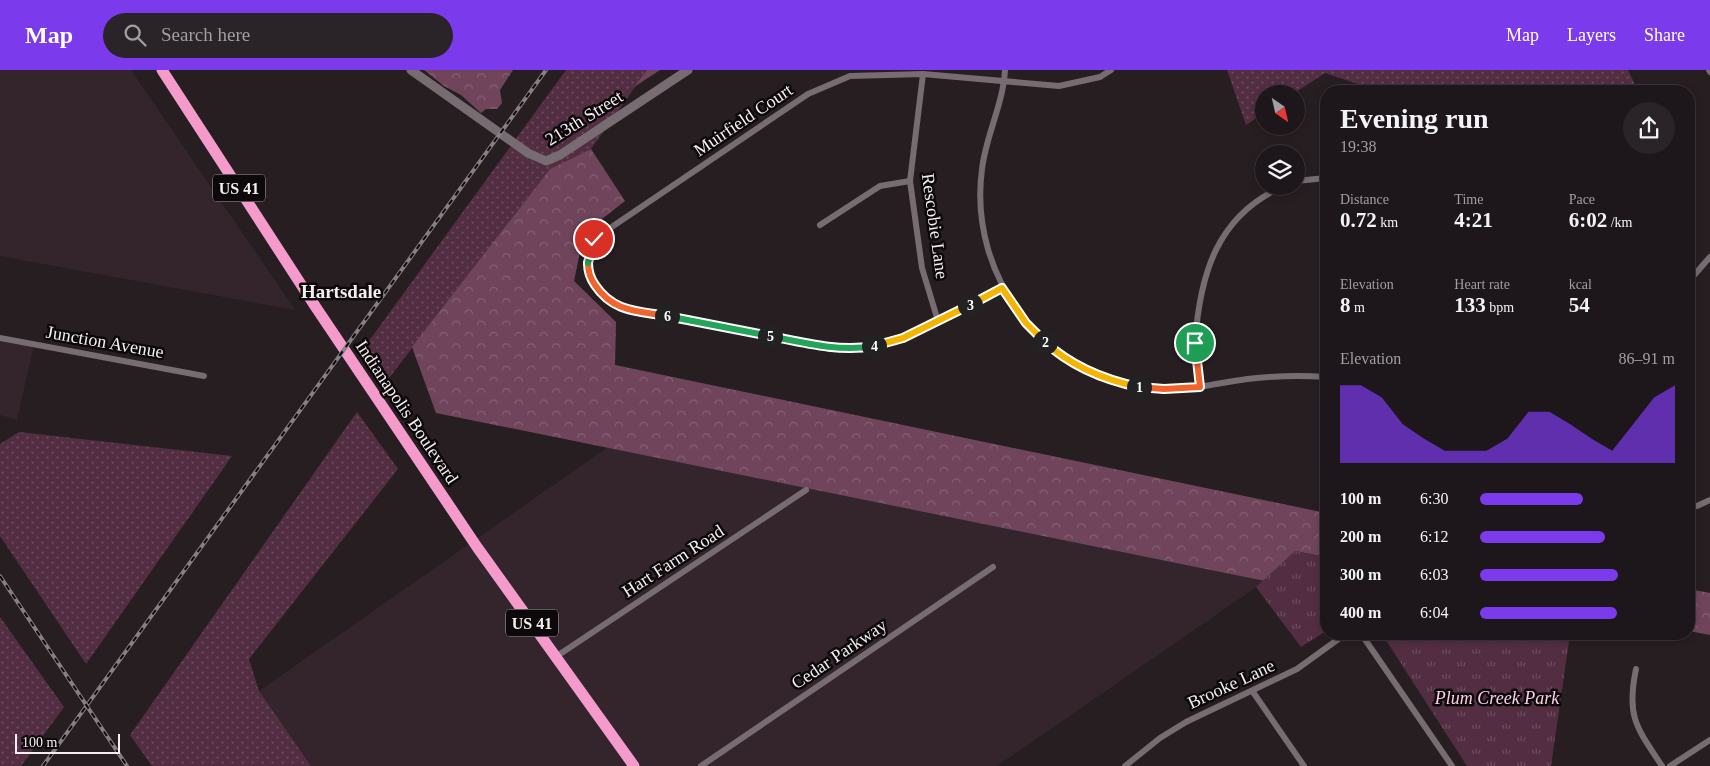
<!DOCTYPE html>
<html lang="en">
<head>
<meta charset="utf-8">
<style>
  :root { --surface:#1d161a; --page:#2a2327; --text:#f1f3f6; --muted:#a09fa2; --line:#3b3539; --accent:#7c3aed }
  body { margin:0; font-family:"Times New Roman",serif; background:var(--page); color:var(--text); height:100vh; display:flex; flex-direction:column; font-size:19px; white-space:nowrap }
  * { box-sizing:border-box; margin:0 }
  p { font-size:16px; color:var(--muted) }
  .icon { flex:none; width:28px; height:28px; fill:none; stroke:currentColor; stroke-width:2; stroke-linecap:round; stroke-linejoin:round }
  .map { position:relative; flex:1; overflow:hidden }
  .sheet { position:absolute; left:1320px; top:15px; width:375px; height:555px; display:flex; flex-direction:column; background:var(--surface); border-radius:20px; box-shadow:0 2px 8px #0003,0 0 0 1px var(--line) }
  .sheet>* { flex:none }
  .needle { width:32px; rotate:146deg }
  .tools { position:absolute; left:1255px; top:15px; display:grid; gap:10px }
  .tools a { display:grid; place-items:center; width:50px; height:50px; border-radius:50%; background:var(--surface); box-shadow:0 2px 8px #0003,0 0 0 1px var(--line); font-size:25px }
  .scale { position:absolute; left:15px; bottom:12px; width:105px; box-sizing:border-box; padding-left:5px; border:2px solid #f4eef1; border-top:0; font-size:14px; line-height:18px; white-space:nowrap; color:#f4eef1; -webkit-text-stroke:4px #0d090b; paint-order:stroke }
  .pin { position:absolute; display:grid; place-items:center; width:42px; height:42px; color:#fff; margin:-21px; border:2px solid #fff; border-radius:50%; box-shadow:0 1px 5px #0007 }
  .km { position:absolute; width:25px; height:25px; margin:-12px; border-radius:50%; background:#222; color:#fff; font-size:14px; line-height:25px; text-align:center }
  .round { display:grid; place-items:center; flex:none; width:52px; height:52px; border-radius:26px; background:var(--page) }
  .head { display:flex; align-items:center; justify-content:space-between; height:85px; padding:0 20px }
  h1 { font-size:28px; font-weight:700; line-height:38px }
  .stats { display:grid; grid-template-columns:repeat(3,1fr); gap:8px; height:85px; padding:5px 20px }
  .stats div { display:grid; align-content:center }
  .stats b { font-size:21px; font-weight:700 }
  .stats small { font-size:14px; font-weight:400 }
  .stats p { font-size:14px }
  .chart { height:140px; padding:10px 20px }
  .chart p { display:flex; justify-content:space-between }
  .chart svg { width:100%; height:90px; margin-top:5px; fill:var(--accent); opacity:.7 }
  ul { padding:0 20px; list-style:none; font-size:16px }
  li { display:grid; grid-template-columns:80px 60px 1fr; align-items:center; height:38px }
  li i { height:12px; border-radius:6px; background:var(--accent) }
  header { display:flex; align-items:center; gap:30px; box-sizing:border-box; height:70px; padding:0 25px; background:var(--accent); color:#fff }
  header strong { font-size:24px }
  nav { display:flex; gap:28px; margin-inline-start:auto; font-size:18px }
  .search { width:350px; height:45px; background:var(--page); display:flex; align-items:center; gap:12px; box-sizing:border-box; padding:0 18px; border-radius:28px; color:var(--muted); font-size:19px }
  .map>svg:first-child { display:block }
  .built { fill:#34252d }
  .grass { fill:url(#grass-dots) }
  .forest { fill:url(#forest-crowns) }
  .park { fill:url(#park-tufts) }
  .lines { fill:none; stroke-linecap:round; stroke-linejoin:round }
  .street { stroke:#766c71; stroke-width:6 }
  .secondary { stroke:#766c71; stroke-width:9 }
  .highway { stroke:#f49bcb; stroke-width:11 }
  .rail-casing { stroke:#877f83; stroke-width:4 }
  .rail { stroke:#0d090b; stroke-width:2; stroke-dasharray:5.5; stroke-linecap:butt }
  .split-1-casing { stroke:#fff; stroke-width:10 }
  .split-2-casing { stroke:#fff; stroke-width:10 }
  .split-3-casing { stroke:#fff; stroke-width:10 }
  .split-4-casing { stroke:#fff; stroke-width:10 }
  .split-5-casing { stroke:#fff; stroke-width:10 }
  .split-6-casing { stroke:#fff; stroke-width:10 }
  .split-7-casing { stroke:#fff; stroke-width:10 }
  .split-8-casing { stroke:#fff; stroke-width:10 }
  .split-1 { stroke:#f0652b; stroke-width:6 }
  .split-2 { stroke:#f5b400; stroke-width:6 }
  .split-3 { stroke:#f5b400; stroke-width:6 }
  .split-4 { stroke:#f5b400; stroke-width:6 }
  .split-5 { stroke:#22a559; stroke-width:6 }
  .split-6 { stroke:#22a559; stroke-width:6 }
  .split-7 { stroke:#f0652b; stroke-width:6 }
  .split-8 { stroke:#22a559; stroke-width:6 }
  .labels { text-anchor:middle; stroke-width:5; stroke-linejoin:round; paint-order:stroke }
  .shield { fill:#0d090b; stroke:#afa9ac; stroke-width:1 }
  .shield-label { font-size:16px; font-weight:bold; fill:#f4eef1 }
  .street-label { font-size:18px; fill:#f4eef1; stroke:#0d090b }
  .park-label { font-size:18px; font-style:italic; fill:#fccee5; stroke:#0d090b }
  .neighbourhood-label { font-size:19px; font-weight:bold; fill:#f4eef1; stroke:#0d090b }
</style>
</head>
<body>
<header>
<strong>Map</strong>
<div class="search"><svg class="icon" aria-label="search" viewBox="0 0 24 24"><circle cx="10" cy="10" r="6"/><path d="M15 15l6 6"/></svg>Search here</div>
<nav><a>Map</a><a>Layers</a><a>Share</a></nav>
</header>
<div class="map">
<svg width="1710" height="696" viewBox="0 0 1710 696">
  <defs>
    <pattern id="grass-dots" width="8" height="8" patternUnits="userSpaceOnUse" patternTransform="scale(1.25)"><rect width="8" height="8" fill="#532e42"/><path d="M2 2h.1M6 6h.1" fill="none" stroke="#6c4d5e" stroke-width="1.8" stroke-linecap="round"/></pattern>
    <pattern id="forest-crowns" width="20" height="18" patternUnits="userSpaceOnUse" patternTransform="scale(1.25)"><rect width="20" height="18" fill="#70455c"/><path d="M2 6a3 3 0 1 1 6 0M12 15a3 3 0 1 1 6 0" fill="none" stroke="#856074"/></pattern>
    <pattern id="park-tufts" width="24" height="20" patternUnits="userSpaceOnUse" patternTransform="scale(1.25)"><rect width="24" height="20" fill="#532e42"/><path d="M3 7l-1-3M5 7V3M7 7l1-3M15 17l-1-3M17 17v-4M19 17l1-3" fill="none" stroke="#6c4d5e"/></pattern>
  </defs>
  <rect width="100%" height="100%" fill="#271e22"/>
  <g class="built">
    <path d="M 0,0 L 131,0 L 295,240 L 0,186 Z"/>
    <path d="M 0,268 L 34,274 L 17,350 L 0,345 Z"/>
    <path d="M 608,377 L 1265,511 L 997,696 L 311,696 L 259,621 Z"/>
  </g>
  <g class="grass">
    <path d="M 566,0 L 647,0 L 591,79 L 550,99 L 386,312 L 361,282 Z"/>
    <path d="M 1227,0 L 1628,0 L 1638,21 L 1379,21 L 1325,3 L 1293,24 L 1264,24 L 1264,43 L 1246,55 Z"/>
    <path d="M 357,342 L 398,399 L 249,589 L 259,621 L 311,696 L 152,696 L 130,665 Z"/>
    <path d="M 19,362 L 232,386 L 86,594 L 0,466 L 0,374 Z"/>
    <path d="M 0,547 L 64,637 L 21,696 L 0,696 Z"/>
  </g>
  <g class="forest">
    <path d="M 424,0 L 513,0 L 500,20 L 502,33 L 497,39 L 486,39 L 481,43 L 461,25 L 444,16 Z"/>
    <path d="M 647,0 L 660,0 L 634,17 Z"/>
    <path d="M 591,79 L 625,131 L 584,163 L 574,211 L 616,252 L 615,295 L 1326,443 L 1326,487 L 1295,481 L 1265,511 L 436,343 L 412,277 L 550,99 Z"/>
    <path d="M 1689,519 L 1710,523 L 1710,565 L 1689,561 Z"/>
  </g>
  <g class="park">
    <path d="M 1295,481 L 1326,487 L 1326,561 L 1301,577 L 1256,517 Z"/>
    <path d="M 1382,564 L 1570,564 L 1551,696 L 1467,696 Z"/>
  </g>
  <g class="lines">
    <g class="street">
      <path d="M 1005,0 C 1003,35 986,65 982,99 C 967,210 1051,316 1164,319 C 1192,320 1219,313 1247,309 C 1273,306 1300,305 1326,307"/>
      <path d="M 1709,0 L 1710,2"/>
      <path d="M 923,4 L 910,111 L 922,198 L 938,251"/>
      <path d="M 1296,111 L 1326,108"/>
      <path d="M 820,155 L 880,116 L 910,111"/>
      <path d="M 1689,211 L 1710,187"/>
      <path d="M 1002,218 L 903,268 L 857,279 L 823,277 L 620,238 C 587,217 586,205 594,169 L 808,24 L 850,6 L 923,4 L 1059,16 L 1100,7 L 1111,0"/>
      <path d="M 0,268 L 204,306"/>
      <path d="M 1200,317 C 1198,303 1194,286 1195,272 C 1200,204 1217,145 1284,116"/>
      <path d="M 1697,436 L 1710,430"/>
      <path d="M 1355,564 L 1364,568 L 1452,696"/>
      <path d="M 557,586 L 806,420"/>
      <path d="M 1636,599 C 1626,647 1637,658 1662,696"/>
      <path d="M 1253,622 L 1304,696"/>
      <path d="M 701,696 L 993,497"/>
      <path d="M 1125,696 L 1160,668 L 1186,652 L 1297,599 L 1344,565 L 1352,564"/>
      <path d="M 1670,696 L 1710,670"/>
    </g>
    <path class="secondary" d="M 411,0 L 528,83 L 546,91 L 560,85 L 688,0"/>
    <path class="highway" d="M 162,0 L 315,236 L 477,477 L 634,696"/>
    <defs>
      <g id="rail">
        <path d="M 0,506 L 127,696"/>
        <path d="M 43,696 L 546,0"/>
      </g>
    </defs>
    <use href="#rail" class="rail-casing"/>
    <use href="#rail" class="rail"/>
  </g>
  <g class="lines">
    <defs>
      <path id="split-1" d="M 1139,317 L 1164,319 L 1200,317 L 1195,273"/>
      <path id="split-2" d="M 1045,272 C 1071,296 1105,310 1139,317"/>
      <path id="split-3" d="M 970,235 L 1002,218 L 1026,253 L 1045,272"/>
      <path id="split-4" d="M 874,276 L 903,268 L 970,235"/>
      <path id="split-5" d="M 770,266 C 805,273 839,282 874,276"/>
      <path id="split-6" d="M 667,246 L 770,266"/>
      <path id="split-7" d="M 588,193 C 588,202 590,208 595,215 C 613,242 637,241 667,246"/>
      <path id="split-8" d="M 588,193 L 594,169"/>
    </defs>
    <use href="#split-1" class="split-1-casing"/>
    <use href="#split-2" class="split-2-casing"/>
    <use href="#split-3" class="split-3-casing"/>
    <use href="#split-4" class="split-4-casing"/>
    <use href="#split-5" class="split-5-casing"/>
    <use href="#split-6" class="split-6-casing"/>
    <use href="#split-7" class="split-7-casing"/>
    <use href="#split-8" class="split-8-casing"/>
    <use href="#split-1" class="split-1"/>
    <use href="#split-2" class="split-2"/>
    <use href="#split-3" class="split-3"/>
    <use href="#split-4" class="split-4"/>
    <use href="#split-5" class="split-5"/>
    <use href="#split-6" class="split-6"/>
    <use href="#split-7" class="split-7"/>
    <use href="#split-8" class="split-8"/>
  </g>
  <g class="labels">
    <g class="shield">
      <rect x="213" y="104.5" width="52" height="27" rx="4"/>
      <rect x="506" y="539.5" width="52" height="27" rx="4"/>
    </g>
    <g class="shield-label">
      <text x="239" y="124">US 41</text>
      <text x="532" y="559">US 41</text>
    </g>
    <g class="street-label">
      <text transform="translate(584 48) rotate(-32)" y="6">213th Street</text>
      <text transform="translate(743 50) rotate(-34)" y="6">Muirfield Court</text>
      <text transform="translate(935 156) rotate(82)" y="6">Rescobie Lane</text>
      <text transform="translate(105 272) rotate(10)" y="6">Junction Avenue</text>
      <text transform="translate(407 342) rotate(56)" y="6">Indianapolis Boulevard</text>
      <text transform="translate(673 491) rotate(-33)" y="6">Hart Farm Road</text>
      <text transform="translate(839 584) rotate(-34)" y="6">Cedar Parkway</text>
      <text transform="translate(1231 614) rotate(-25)" y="6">Brooke Lane</text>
    </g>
    <g class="park-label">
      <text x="1497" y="634">Plum Creek Park</text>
    </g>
    <g class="neighbourhood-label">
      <text x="341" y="228">Hartsdale</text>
    </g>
  </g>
</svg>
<div class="tools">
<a><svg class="needle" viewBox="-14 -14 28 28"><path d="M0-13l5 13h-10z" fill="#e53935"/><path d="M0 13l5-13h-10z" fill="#a09fa2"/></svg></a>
<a><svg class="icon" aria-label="layers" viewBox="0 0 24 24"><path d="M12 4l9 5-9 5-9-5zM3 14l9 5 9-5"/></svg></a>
</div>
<div class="scale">100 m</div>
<div class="pin" style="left:1195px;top:273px;background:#1e9e55"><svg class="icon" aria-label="arrive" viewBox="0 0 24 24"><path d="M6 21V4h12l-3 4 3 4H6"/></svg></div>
<div class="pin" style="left:594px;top:169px;background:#d93025"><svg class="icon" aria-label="check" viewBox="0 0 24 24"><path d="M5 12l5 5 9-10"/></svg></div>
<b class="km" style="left:1139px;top:317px">1</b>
<b class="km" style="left:1045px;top:272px">2</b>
<b class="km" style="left:970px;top:235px">3</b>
<b class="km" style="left:874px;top:276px">4</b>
<b class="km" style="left:770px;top:266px">5</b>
<b class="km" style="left:667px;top:246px">6</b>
<section class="sheet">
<div class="head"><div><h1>Evening run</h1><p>19:38</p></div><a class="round"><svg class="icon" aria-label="share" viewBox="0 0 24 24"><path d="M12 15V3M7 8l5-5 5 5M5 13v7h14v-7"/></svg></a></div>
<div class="stats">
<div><p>Distance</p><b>0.72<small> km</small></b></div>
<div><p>Time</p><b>4:21</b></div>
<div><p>Pace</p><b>6:02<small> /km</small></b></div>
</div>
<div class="stats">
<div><p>Elevation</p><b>8<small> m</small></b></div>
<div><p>Heart rate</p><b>133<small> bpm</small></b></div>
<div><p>kcal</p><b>54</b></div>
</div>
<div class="chart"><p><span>Elevation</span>86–91 m</p>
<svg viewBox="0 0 160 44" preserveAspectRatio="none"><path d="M0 44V6L10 6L20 12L30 25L40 32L50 38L60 38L70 38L80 32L90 19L100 19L110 25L120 32L130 38L140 25L150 12L160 6V44z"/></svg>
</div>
<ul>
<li><b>100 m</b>6:30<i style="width:53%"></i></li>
<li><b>200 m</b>6:12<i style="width:64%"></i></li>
<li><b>300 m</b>6:03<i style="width:71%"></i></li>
<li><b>400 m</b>6:04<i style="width:70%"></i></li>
</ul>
</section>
</div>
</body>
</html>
